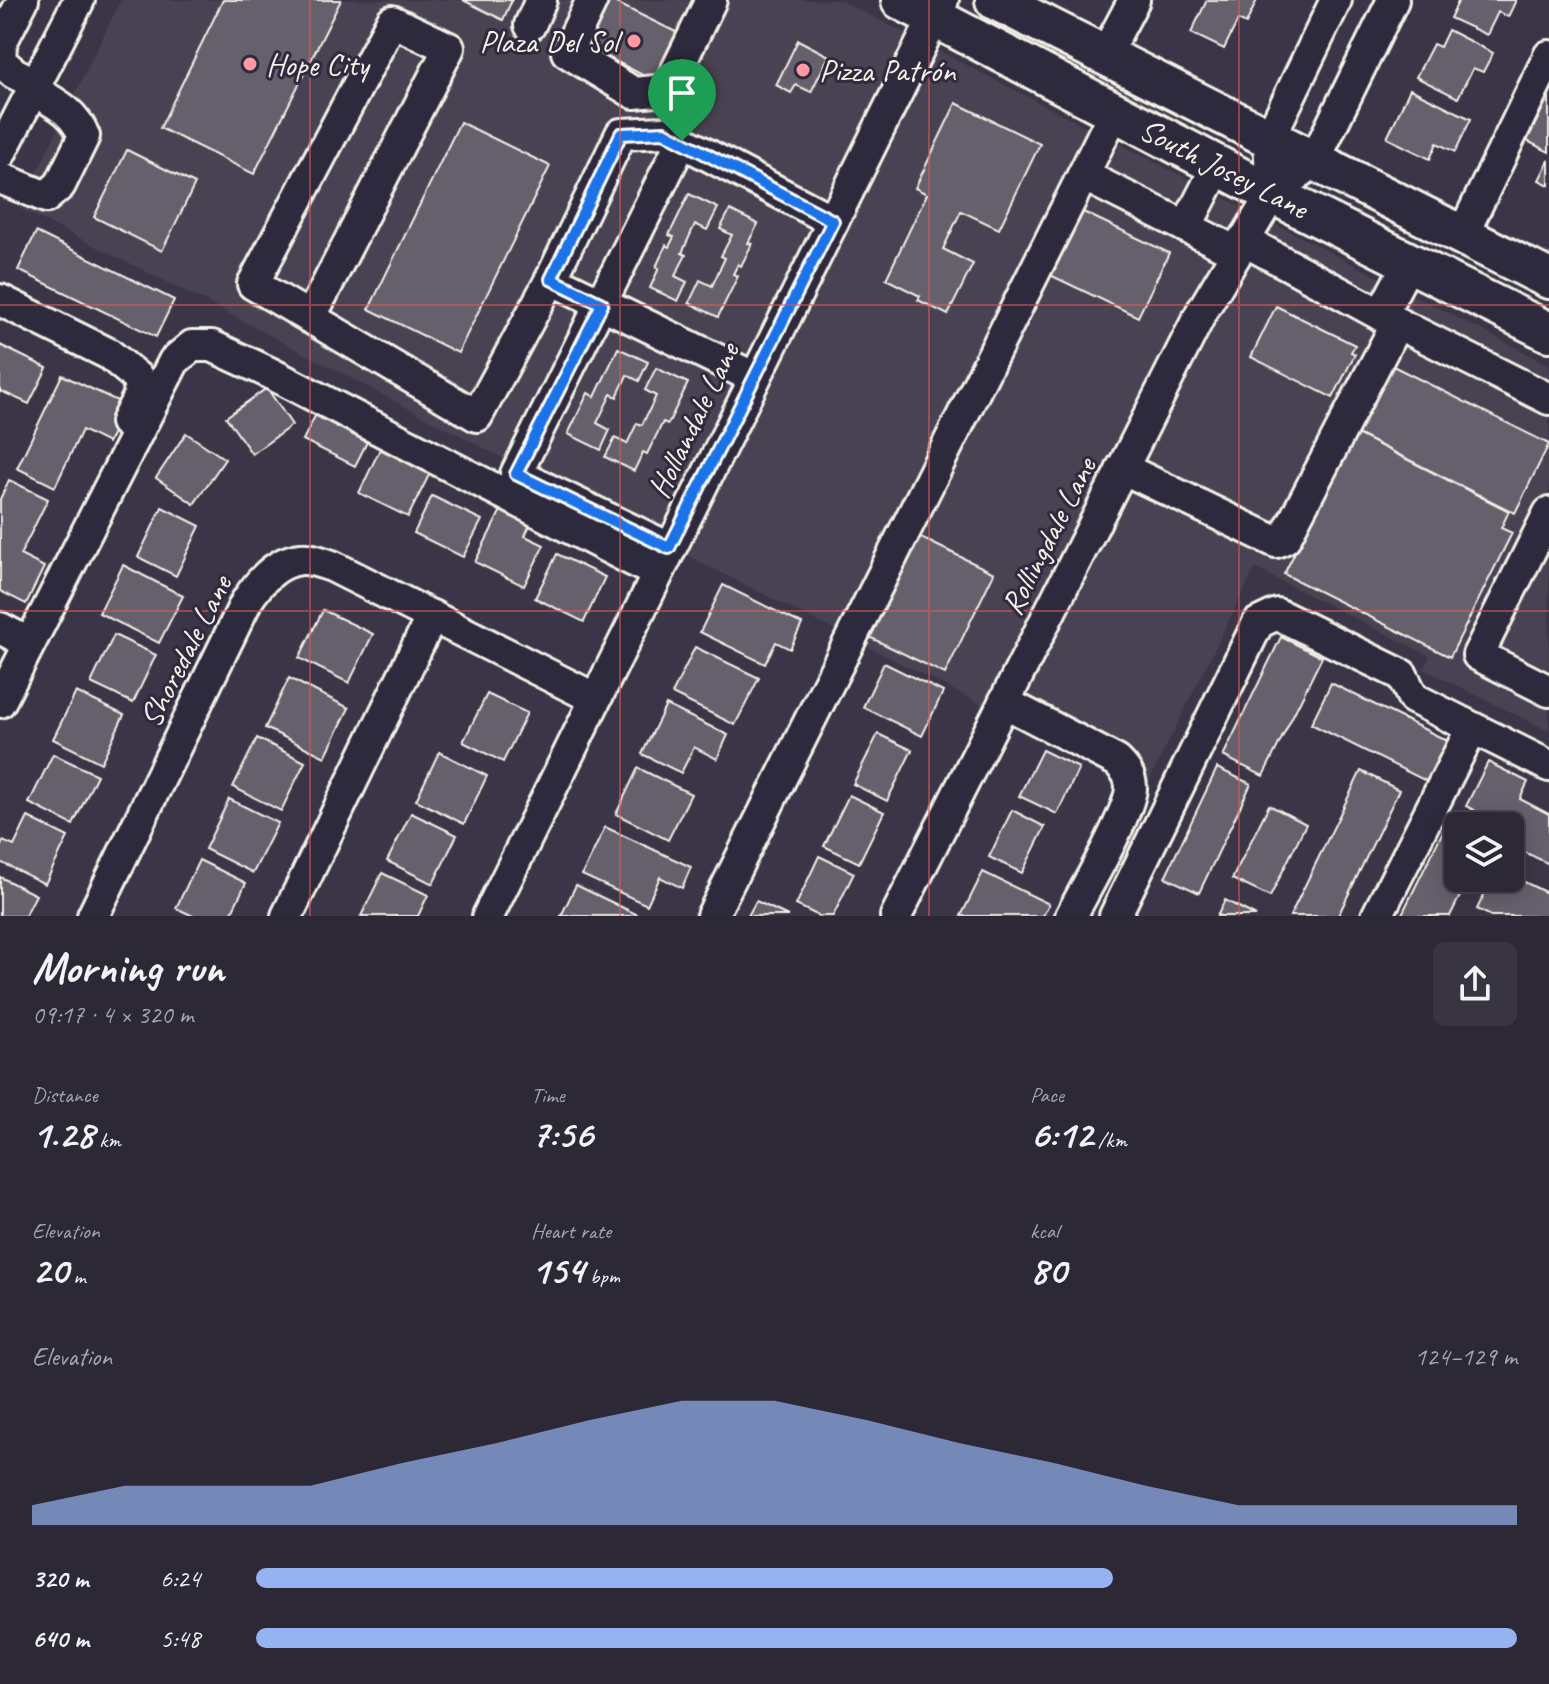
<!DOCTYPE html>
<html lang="en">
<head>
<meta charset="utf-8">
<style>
  :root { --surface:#2c2835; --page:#383441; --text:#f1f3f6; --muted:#a6a6ad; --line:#484450; --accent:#95b2f1 }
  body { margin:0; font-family:Caveat,sans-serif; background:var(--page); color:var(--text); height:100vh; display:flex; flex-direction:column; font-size:30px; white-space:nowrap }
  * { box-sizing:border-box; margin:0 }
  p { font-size:26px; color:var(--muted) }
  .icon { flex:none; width:44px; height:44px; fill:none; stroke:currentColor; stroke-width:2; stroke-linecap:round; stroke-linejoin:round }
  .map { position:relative; height:916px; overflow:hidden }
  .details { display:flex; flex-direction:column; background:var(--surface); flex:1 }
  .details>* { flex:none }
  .tools { position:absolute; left:1444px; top:812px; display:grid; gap:16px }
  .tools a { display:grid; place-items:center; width:80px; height:80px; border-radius:12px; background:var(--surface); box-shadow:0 4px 20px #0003,0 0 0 2px var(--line); font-size:40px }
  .pin { position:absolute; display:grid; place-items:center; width:68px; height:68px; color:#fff; margin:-82px -34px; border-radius:50% 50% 50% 0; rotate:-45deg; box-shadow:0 0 8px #0007 }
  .pin .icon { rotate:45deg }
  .round { display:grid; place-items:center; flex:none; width:84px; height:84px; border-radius:12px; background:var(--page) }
  .overview { display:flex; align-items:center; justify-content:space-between; height:136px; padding:0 32px }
  h1 { font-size:44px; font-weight:700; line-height:60px }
  .figures { display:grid; grid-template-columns:repeat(3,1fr); gap:12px; height:136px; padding:8px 32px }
  .figures div { display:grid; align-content:center }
  .figures b { font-size:40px; font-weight:700 }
  .figures small { font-size:22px; font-weight:400 }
  .figures p { font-size:22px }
  .chart { height:224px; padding:16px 32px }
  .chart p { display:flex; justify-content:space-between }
  .chart svg { width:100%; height:144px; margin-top:8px; fill:var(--accent); opacity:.7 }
  ul { padding:0 32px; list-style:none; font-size:26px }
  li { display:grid; grid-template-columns:128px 96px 1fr; align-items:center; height:60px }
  li i { height:20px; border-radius:10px; background:var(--accent) }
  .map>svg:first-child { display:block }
  .built { fill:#484352 }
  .building { fill:#65616c; stroke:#f4f1e8; stroke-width:2 }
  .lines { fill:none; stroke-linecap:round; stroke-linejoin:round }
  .minor-casing { stroke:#f4f1e8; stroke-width:36 }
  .major-casing { stroke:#f4f1e8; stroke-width:44 }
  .minor { stroke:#2f2a3d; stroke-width:30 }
  .major { stroke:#2f2a3d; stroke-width:38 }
  .route-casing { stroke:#fff; stroke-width:16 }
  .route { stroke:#1a73e8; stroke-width:10 }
  .grid { fill:none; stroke:#de5a58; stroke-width:2; stroke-opacity:0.55 }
  .poi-dot { fill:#ff9aa2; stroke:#2f2a3d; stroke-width:3 }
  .labels { text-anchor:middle; stroke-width:6; stroke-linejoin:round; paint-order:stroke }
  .poi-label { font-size:32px; fill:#f4f1e8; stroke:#2f2a3d; text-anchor:start }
  .street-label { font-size:32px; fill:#f4f1e8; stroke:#2f2a3d }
</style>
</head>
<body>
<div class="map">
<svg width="1549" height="916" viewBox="0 0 1549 916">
  <rect width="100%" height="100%" fill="#3b3647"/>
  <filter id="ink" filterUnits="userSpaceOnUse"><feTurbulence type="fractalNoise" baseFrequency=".0125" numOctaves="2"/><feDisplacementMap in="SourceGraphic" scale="16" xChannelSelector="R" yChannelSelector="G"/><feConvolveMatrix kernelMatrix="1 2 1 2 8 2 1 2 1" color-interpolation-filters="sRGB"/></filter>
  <g filter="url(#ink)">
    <path class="built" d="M 121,0 L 840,0 L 1549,365 L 1549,731 L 1424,669 L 1430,656 L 1255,568 L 1146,787 L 704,564 L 199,298 L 19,208 Z"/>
    <g class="building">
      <path d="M 223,0 L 341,0 L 254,174 L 160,128 Z"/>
      <path d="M 463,0 L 512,0 L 503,20 Z"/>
      <path d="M 610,0 L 682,35 L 658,83 L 586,46 Z"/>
      <path d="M 1207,0 L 1257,0 L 1246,24 L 1238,20 L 1224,49 L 1191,33 Z"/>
      <path d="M 1459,0 L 1516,0 L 1508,17 L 1498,12 L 1487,35 L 1450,18 Z"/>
      <path d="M 1448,30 L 1493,53 L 1483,72 L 1473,68 L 1458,98 L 1416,77 L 1433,44 L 1440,47 Z"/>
      <path d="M 798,40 L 829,56 L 811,92 L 796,85 L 791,93 L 776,85 Z"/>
      <path d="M 1410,89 L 1471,119 L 1455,152 L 1437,143 L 1430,159 L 1387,138 Z"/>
      <path d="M 1549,95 L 1549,152 L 1527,141 Z"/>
      <path d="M 956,103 L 1040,144 L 999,229 L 961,211 L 943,249 L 973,264 L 948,315 L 918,300 L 920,296 L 886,279 L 927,194 L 915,188 Z"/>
      <path d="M 460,122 L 550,166 L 458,353 L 369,309 Z"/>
      <path d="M 127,150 L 195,184 L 162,251 L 94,217 Z"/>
      <path d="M 1549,160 L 1549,185 L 1539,180 Z"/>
      <path d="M 689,194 L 718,208 L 707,230 L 695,224 L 682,253 L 686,255 L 675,276 L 687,282 L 678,301 L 650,288 L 659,268 L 656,267 L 666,245 L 669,247 L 674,237 L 669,235 Z"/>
      <path d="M 730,210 L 758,224 L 748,243 L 752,244 L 741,266 L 738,264 L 733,274 L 738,276 L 718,317 L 689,303 L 700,280 L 712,286 L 725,258 L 721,256 L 732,235 L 720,229 Z"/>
      <path d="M 1079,210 L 1169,253 L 1138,317 L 1048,274 Z"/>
      <path d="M 36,232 L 174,300 L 156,337 L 18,270 Z"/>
      <path d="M 1276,306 L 1355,345 L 1351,352 L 1355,354 L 1333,398 L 1251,357 Z"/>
      <path d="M 0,345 L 47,368 L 29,404 L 1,391 L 0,393 Z"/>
      <path d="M 618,348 L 648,362 L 639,381 L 627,375 L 617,397 L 611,394 L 597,423 L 610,430 L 601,450 L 568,434 L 588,393 L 595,397 Z"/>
      <path d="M 1389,364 L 1549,444 L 1515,513 L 1355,433 Z"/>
      <path d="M 656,368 L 688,383 L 668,424 L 663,422 L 647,454 L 643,452 L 634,471 L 605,457 L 615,438 L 627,444 L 637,423 L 642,425 L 656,396 L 645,390 Z"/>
      <path d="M 62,375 L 126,405 L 108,443 L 82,430 L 55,487 L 17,468 Z"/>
      <path d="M 267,388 L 292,425 L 252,454 L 226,417 Z"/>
      <path d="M 319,408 L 371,434 L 355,466 L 303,440 Z"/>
      <path d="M 186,433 L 225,459 L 194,504 L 156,478 Z"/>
      <path d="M 1355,433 L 1509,511 L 1501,528 L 1512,533 L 1450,657 L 1284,574 Z"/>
      <path d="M 380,449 L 430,473 L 408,517 L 359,493 Z"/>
      <path d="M 9,480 L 48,499 L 20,555 L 44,567 L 26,604 L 0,591 L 0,499 Z"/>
      <path d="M 432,496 L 482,520 L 463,557 L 414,533 Z"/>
      <path d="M 503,506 L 532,520 L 525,536 L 544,545 L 524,586 L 475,562 Z"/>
      <path d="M 162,507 L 200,526 L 176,576 L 138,557 Z"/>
      <path d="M 909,532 L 994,573 L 945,674 L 861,633 Z"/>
      <path d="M 557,554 L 605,577 L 584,622 L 535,598 Z"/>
      <path d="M 123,565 L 183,596 L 159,643 L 99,613 Z"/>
      <path d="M 723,585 L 802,624 L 790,649 L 776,642 L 765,664 L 700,632 Z"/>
      <path d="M 323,610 L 373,634 L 349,683 L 299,658 Z"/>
      <path d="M 114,635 L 156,655 L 133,703 L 91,683 Z"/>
      <path d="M 1281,637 L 1322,657 L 1263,776 L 1223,756 Z"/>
      <path d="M 695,647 L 759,678 L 735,725 L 672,694 Z"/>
      <path d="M 884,663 L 943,692 L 922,736 L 863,707 Z"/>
      <path d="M 289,678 L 349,708 L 325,757 L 265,728 Z"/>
      <path d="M 1331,683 L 1450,742 L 1430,783 L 1311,724 Z"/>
      <path d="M 76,692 L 124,715 L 101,763 L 53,739 Z"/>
      <path d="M 487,694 L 527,713 L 503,762 L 463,742 Z"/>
      <path d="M 666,705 L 728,735 L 717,759 L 694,747 L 681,773 L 642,754 Z"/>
      <path d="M 878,734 L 912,750 L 887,801 L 853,784 Z"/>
      <path d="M 257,738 L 305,762 L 281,811 L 233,787 Z"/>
      <path d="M 1042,750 L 1079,768 L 1057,814 L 1019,796 Z"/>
      <path d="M 439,752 L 487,776 L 464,824 L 416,800 Z"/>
      <path d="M 53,754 L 97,775 L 73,825 L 29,803 Z"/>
      <path d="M 1488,762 L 1528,782 L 1520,799 L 1549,814 L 1549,864 L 1510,845 L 1510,826 L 1504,826 L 1466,806 Z"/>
      <path d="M 638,768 L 691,794 L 668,840 L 616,814 Z"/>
      <path d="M 1217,768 L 1251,784 L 1199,893 L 1165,877 Z"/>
      <path d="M 1361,771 L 1399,790 L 1338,916 L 1290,916 Z"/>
      <path d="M 849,795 L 884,812 L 859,863 L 824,846 Z"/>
      <path d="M 229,799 L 278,823 L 253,873 L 205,849 Z"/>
      <path d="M 1269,805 L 1306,824 L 1270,897 L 1232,879 Z"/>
      <path d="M 1012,810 L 1045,827 L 1022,873 L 989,857 Z"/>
      <path d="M 411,813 L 457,835 L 433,884 L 387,861 Z"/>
      <path d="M 1451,815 L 1473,826 L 1458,826 L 1458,878 L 1469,878 L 1450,916 L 1401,916 Z"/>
      <path d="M 28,817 L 68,837 L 45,884 L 0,862 L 0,848 L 3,841 L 14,846 Z"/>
      <path d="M 605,827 L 691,867 L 682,888 L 660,877 L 647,905 L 582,875 Z"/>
      <path d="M 819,856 L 854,873 L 833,916 L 819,916 L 796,905 Z"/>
      <path d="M 199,860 L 246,883 L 230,916 L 193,916 L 176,908 Z"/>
      <path d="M 983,872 L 1049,904 L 1043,916 L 961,916 Z"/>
      <path d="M 382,873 L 428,895 L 418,916 L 361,916 Z"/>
      <path d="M 1510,875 L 1549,894 L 1549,916 L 1491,916 L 1477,909 L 1492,878 L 1510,878 Z"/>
      <path d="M 0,877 L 36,895 L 25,916 L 0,916 Z"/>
      <path d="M 576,885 L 640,916 L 561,916 Z"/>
      <path d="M 1225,900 L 1256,916 L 1217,916 Z"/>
      <path d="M 756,901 L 788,916 L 748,916 Z"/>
    </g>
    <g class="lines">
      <defs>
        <g id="minor">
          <path d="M 23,0 L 1,43 L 0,61 L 14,73 L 36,84"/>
          <path d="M 592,0 L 567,52 L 634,93 L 667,90 L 711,0"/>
          <path d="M 530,25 L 541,0"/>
          <path d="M 1105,55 L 1134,0"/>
          <path d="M 0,154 L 79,0"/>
          <path d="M 1083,175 L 1236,252"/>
          <path d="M 0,178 L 46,197 L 60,185 L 84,136 C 74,111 55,103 33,90"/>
          <path d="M 1272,194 L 1269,139 L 1336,0"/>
          <path d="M 1186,227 L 1218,165"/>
          <path d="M 1462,236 L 1549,56"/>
          <path d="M 1243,240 L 1381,315 L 1409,262"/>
          <path d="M 551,279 L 755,378"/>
          <path d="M 0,300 L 109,354 L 138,378 L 140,394 L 126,422"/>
          <path d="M 1381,315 L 1549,399"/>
          <path d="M 310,318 L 449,48 L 392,21 L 253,284 L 477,416 L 551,279 L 621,134 L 664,132 L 833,221"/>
          <path d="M 1122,468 L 1276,542 L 1285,538 L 1397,323"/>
          <path d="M 1549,513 L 1478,655 L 1549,691"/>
          <path d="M 669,548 L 516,474 L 682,141"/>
          <path d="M 0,628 L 17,637"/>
          <path d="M 0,702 L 174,361 L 192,346 L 212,346 L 270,373 L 657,573"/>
          <path d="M 1004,702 L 1117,761 C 1125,769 1131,776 1131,788 C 1130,812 1084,891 1071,916"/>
          <path d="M 93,916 L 246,602 C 258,583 276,561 301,559 C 311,558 322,563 332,566 L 594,698"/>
          <path d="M 287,916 L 432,616"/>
          <path d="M 488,916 L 943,0"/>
          <path d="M 712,916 L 1115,111"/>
          <path d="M 896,916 L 1201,313 L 1272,194 L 1314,161 L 1393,0"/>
          <path d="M 1115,916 L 1258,623 L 1277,614 L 1402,675 L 1413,698 L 1549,766"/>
          <path d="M 1377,916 L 1472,728"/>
        </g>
        <g id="major">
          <path d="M 901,0 L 1272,194 L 1549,332"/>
          <path d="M 995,0 L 1549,279"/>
        </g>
      </defs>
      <use href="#minor" class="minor-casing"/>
      <use href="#major" class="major-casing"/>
      <use href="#minor" class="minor"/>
      <use href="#major" class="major"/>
    </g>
  </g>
  <g class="lines" filter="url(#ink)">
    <defs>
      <path id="route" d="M 664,132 L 833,221 L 669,548 L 516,474 L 602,304 L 551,279 L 621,134 Z"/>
    </defs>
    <use href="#route" class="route-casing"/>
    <use href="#route" class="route"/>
  </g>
  <path class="grid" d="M 310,0 L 310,916M 620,0 L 620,916M 929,0 L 929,916M 1239,0 L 1239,916M 0,305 L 1549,305M 0,611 L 1549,611"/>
  <g class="poi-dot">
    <circle cx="634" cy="41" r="8"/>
    <circle cx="250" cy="64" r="8"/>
    <circle cx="803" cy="70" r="8"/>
  </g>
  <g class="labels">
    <g class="poi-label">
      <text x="618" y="52" text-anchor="end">Plaza Del Sol</text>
      <text x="266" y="75">Hope City</text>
      <text x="819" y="81">Pizza Patrón</text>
    </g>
    <g class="street-label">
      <text transform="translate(1224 168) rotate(27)" y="11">South Josey Lane</text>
      <text transform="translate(693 420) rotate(-64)" y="11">Hollandale Lane</text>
      <text transform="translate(1048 536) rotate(-63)" y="11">Rollingdale Lane</text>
      <text transform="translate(185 651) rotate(-63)" y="11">Shoredale Lane</text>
    </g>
  </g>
</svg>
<div class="tools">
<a><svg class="icon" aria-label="layers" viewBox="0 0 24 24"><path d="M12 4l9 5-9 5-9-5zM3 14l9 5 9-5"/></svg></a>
</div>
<div class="pin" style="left:682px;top:141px;background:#1e9e55"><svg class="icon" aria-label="arrive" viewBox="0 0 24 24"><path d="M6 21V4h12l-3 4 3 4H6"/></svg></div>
</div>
<section class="details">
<div class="overview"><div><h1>Morning run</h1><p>09:17 · 4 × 320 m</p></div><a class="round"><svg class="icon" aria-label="share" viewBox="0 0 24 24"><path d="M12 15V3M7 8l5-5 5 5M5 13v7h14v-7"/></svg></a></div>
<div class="figures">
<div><p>Distance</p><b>1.28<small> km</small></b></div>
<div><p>Time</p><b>7:56</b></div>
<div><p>Pace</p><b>6:12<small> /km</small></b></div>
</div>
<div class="figures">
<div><p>Elevation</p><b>20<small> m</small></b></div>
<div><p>Heart rate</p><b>154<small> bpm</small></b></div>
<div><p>kcal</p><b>80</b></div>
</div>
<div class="chart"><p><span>Elevation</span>124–129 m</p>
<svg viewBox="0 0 160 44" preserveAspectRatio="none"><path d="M0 44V38L10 32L20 32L30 32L40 25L50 19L60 12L70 6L80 6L90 12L100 19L110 25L120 32L130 38L140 38L150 38L160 38V44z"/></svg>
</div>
<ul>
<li><b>320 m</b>6:24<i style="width:68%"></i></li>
<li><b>640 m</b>5:48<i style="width:100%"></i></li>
</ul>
</section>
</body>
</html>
